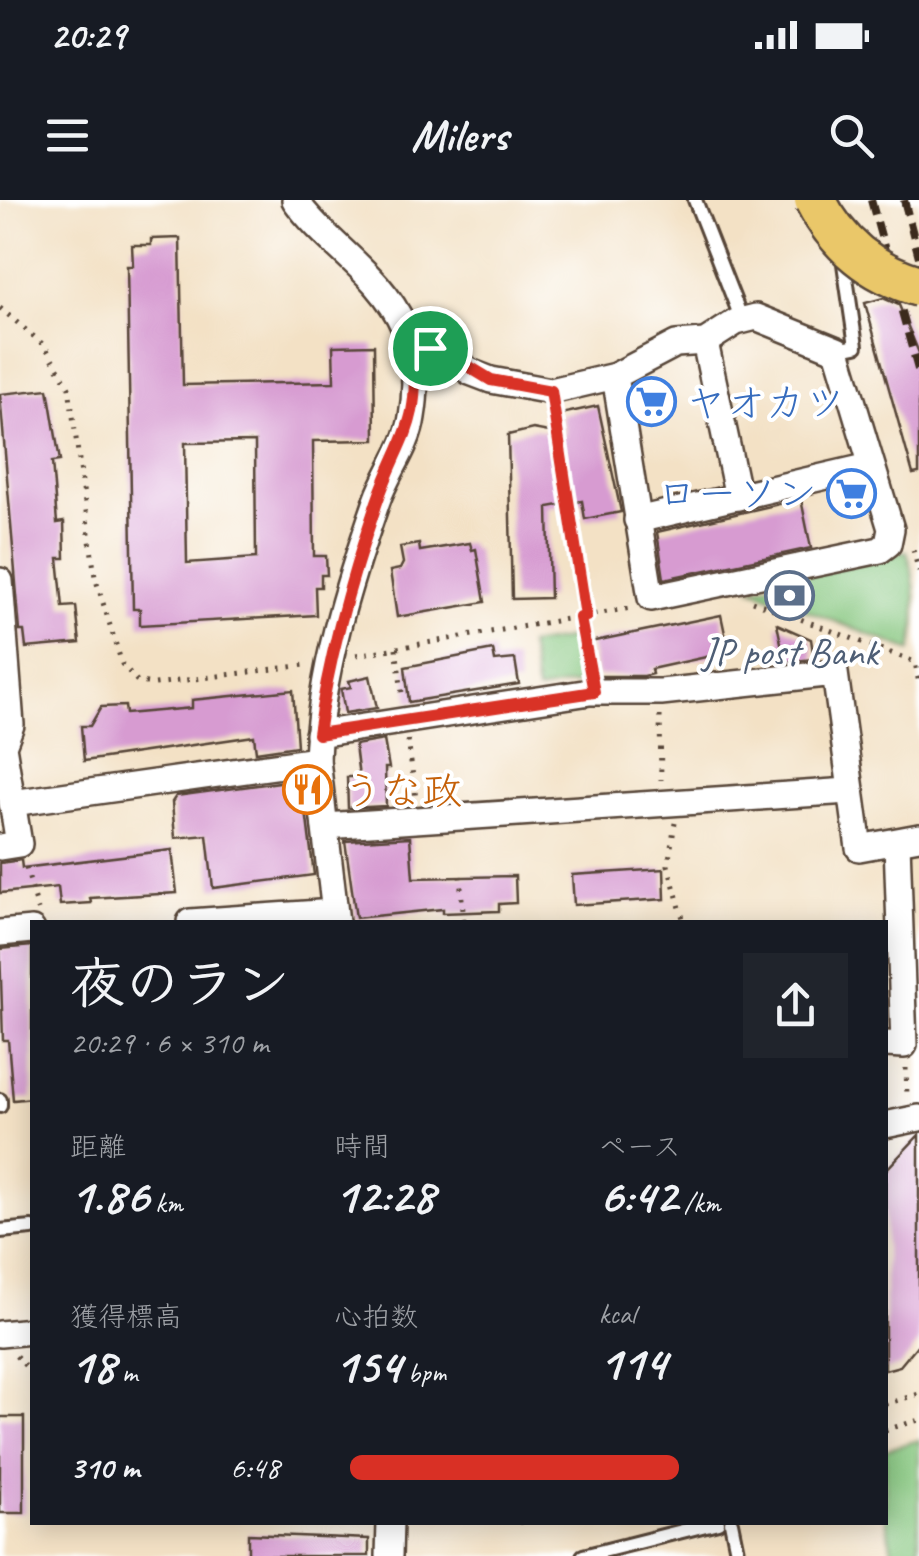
<!DOCTYPE html>
<html lang="ja">
<head>
<meta charset="utf-8">
<style>
  :root { --surface:#171b24; --page:#20242c; --text:#f1f3f6; --muted:#9ea1a6; --accent:#d93025 }
  body { margin:0; font-family:Caveat,"Klee One",sans-serif; background:var(--page); color:var(--text); height:100vh; display:flex; flex-direction:column; font-size:38px; white-space:nowrap }
  * { box-sizing:border-box; margin:0 }
  p { font-size:32px; color:var(--muted) }
  .icon { flex:none; width:55px; height:55px; fill:none; stroke:currentColor; stroke-width:2; stroke-linecap:round; stroke-linejoin:round }
  .map { position:relative; flex:1; overflow:hidden }
  .drawer { position:absolute; left:30px; top:720px; width:858px; height:605px; display:flex; flex-direction:column; background:var(--surface); border-radius:0px; box-shadow:0 5px 25px #0003 }
  .drawer>* { flex:none }
  .pin { position:absolute; display:grid; place-items:center; width:85px; height:85px; color:#fff; margin:-42px; border:5px solid #fff; border-radius:50%; box-shadow:0 2px 10px #0007 }
  .round { display:grid; place-items:center; flex:none; width:105px; height:105px; border-radius:0px; background:var(--page) }
  .head { display:flex; align-items:center; justify-content:space-between; height:170px; padding:0 40px }
  h1 { font-size:55px; font-weight:700; line-height:75px }
  .figures { display:grid; grid-template-columns:repeat(3,1fr); gap:15px; height:170px; padding:10px 40px }
  .figures div { display:grid; align-content:center }
  .figures b { font-size:50px; font-weight:700 }
  .figures small { font-size:28px; font-weight:400 }
  .figures p { font-size:28px }
  ul { padding:0 40px; list-style:none; font-size:32px }
  li { display:grid; grid-template-columns:160px 120px 1fr; align-items:center; height:75px }
  li i { height:25px; border-radius:12px; background:var(--accent) }
  .status { display:flex; justify-content:space-between; align-items:center; height:70px; padding:0 50px; background:var(--surface); direction:ltr }
  .status svg { height:28px; fill:currentColor }
  header { display:flex; justify-content:space-between; align-items:center; height:130px; padding:0 40px; background:var(--surface); font-size:45px; font-weight:700 }
  .map>svg:first-child { display:block }
  .green { fill:#85c67e; stroke:#60784e; stroke-width:2.5 }
  .building { fill:#d79bd1; fill-rule:evenodd }
  .lines { fill:none; stroke-linecap:round; stroke-linejoin:round }
  .service-casing { stroke:#574537; stroke-width:18 }
  .minor-casing { stroke:#574537; stroke-width:30 }
  .path { stroke:#574537; stroke-width:5; stroke-dasharray:2.5 8; stroke-linecap:butt }
  .service { stroke:#fff; stroke-width:12 }
  .minor { stroke:#fff; stroke-width:25 }
  .rail { stroke:#3b2a1e; stroke-width:8; stroke-dasharray:15 8; stroke-linecap:butt }
  .primary-bridge-casing { stroke:#574537; stroke-width:45; stroke-linecap:butt }
  .primary-bridge { stroke:#eac769; stroke-width:40 }
  .route-casing { stroke:#fff; stroke-width:20 }
  .route { stroke:#d93025; stroke-width:12 }
  .labels { text-anchor:middle; stroke-width:8; stroke-linejoin:round; paint-order:stroke }
  .shop-label { font-size:40px; fill:#366cbe; stroke:#fff; text-anchor:start }
  .service-label { font-size:40px; fill:#4e5e75; stroke:#fff }
  .food-label { font-size:40px; fill:#c56008; stroke:#fff; text-anchor:start }
</style>
</head>
<body>
<div class="status"><b>20:29</b><svg viewBox="0 0 49 12"><path d="M0 12V9h3v3zM5 12V6h3v6zM10 12V3h3v9zM15 12V0h3v12zM26 1h20v11H26zM47 4h2v5h-2z"/></svg></div>
<header><svg class="icon" aria-label="menu" viewBox="0 0 24 24"><path d="M4 6h16M4 12h16M4 18h16"/></svg>Milers<svg class="icon" aria-label="search" viewBox="0 0 24 24"><circle cx="10" cy="10" r="6"/><path d="M15 15l6 6"/></svg></header>
<div class="map">
<svg width="919" height="1356" viewBox="0 0 919 1356">
  <rect width="100%" height="100%" fill="#fff"/>
  <filter id="ink" filterUnits="userSpaceOnUse"><feTurbulence type="fractalNoise" baseFrequency=".01" numOctaves="2"/><feDisplacementMap in="SourceGraphic" scale="20" xChannelSelector="R" yChannelSelector="G"/><feConvolveMatrix kernelMatrix="1 2 1 2 8 2 1 2 1" color-interpolation-filters="sRGB"/></filter>
  <filter id="wash" filterUnits="userSpaceOnUse"><feTurbulence type="fractalNoise" baseFrequency=".0048" numOctaves="4" result="noise"/><feDisplacementMap in="SourceGraphic" scale="40" xChannelSelector="R" yChannelSelector="G"/><feGaussianBlur stdDeviation="2.25" result="paint"/><feColorMatrix in="noise" values="0 0 0 0 0 0 0 0 0 0 0 0 0 0 0 0 0 1.4 0 .05"/><feComposite in="paint" operator="in"/></filter>
  <g filter="url(#wash)">
    <rect width="100%" height="100%" fill="#f3e1c5"/>
    <g class="green">
      <path d="M 907,351 C 916,381 919,423 911,451 L 752,389 Z"/>
      <path d="M 579,437 L 588,482 L 537,491 L 529,445 Z"/>
      <path d="M 919,1240 L 919,1356 L 893,1356 L 885,1314 L 885,1250 Z"/>
    </g>
    <g id="blocks">
      <g class="building">
        <path d="M 180,38 L 183,185 L 334,182 L 333,146 L 374,145 L 375,240 L 313,241 L 314,356 L 326,356 L 327,375 L 321,375 L 321,387 L 315,387 L 316,415 L 140,425 L 140,409 L 133,409 L 127,66 L 133,66 L 132,45 L 151,45 L 151,39 ZM 255,242 L 256,358 L 187,363 L 185,243 Z"/>
        <path d="M 883,98 L 899,105 L 919,153 L 919,273 L 913,274 L 865,103 Z"/>
        <path d="M 48,189 L 60,261 L 52,262 L 57,323 L 64,322 L 65,358 L 58,358 L 63,407 L 76,406 L 80,443 L 26,448 L 24,431 L 20,431 L 0,194 Z"/>
        <path d="M 598,206 L 621,312 L 585,319 L 582,301 L 548,307 L 550,398 L 512,399 L 508,235 L 533,229 L 565,235 L 561,214 Z"/>
        <path d="M 801,299 L 811,348 L 664,379 L 657,332 Z"/>
        <path d="M 470,343 L 472,350 L 476,349 L 485,402 L 397,417 L 390,371 L 400,369 L 403,363 L 400,347 L 419,344 L 420,351 Z"/>
        <path d="M 721,415 L 729,452 L 651,469 L 652,474 L 644,476 L 597,476 L 590,442 Z"/>
        <path d="M 777,424 L 811,439 L 814,459 L 785,462 Z"/>
        <path d="M 493,450 L 495,461 L 515,459 L 519,484 L 409,502 L 405,467 Z"/>
        <path d="M 370,476 L 377,508 L 345,513 L 341,489 L 351,487 L 349,481 Z"/>
        <path d="M 293,490 L 297,546 L 256,552 L 254,536 L 84,561 L 81,526 L 90,526 L 101,507 L 125,506 L 126,514 L 192,508 L 192,500 Z"/>
        <path d="M 384,540 L 389,568 L 385,568 L 386,606 L 348,608 L 347,577 L 359,577 L 355,545 Z"/>
        <path d="M 302,579 L 314,675 L 213,688 L 207,635 L 175,638 L 172,602 L 176,596 Z"/>
        <path d="M 410,637 L 413,678 L 515,676 L 516,703 L 499,704 L 499,711 L 443,713 L 443,709 L 356,718 L 345,641 Z"/>
        <path d="M 172,650 L 177,693 L 90,698 L 91,703 L 60,705 L 58,687 L 0,693 L 0,663 L 21,660 L 22,668 Z"/>
        <path d="M 664,669 L 665,699 L 574,705 L 572,675 Z"/>
        <path d="M 32,746 L 32,898 L 13,900 L 8,840 L 3,840 L 0,749 Z"/>
        <path d="M 919,935 L 919,1143 L 900,1166 L 885,1170 L 885,971 Z"/>
        <rect x="0" y="1217" width="24" height="96"/>
        <path d="M 248,1334 L 369,1339 L 369,1356 L 248,1356 Z"/>
      </g>
    </g>
  </g>
  <g filter="url(#ink)">
    <use href="#blocks" fill-opacity="0" stroke="#574537" stroke-width="2.5"/>
    <g class="lines">
      <defs>
        <g id="service">
          <path d="M 695,0 L 742,120"/>
          <path d="M 837,150 L 856,146 L 843,57"/>
          <path d="M 0,900 L 0,906"/>
          <path d="M 0,1031 L 32,1028"/>
          <path d="M 731,1322 L 738,1356"/>
          <path d="M 583,1356 L 718,1322"/>
        </g>
        <g id="minor">
          <path d="M 295,0 C 327,45 382,75 404,127 C 416,155 417,187 412,217 C 408,247 387,272 377,301 C 348,384 320,472 317,560 L 336,722"/>
          <path d="M 705,142 L 738,297"/>
          <path d="M 412,148 L 443,151 L 470,172 L 491,180 L 551,191 L 615,176 L 676,144 L 705,142 L 736,122 L 756,117 L 837,150 L 891,329 L 888,344 L 880,350 L 651,398 L 615,176"/>
          <path d="M 637,320 L 870,266"/>
          <path d="M 0,381 L 11,525 L 3,546 L 19,644 L 0,647"/>
          <path d="M 318,534 L 590,492 L 661,492 L 835,473 L 859,648 L 919,637"/>
          <path d="M 12,603 L 317,560"/>
          <path d="M 325,626 L 849,591"/>
          <path d="M 190,722 L 334,712"/>
          <path d="M 0,733 L 32,730"/>
          <path d="M 885,844 L 904,845 L 897,642"/>
          <path d="M 885,925 L 919,918"/>
          <path d="M 0,1134 L 32,1131"/>
          <path d="M 389,1356 L 390,1322"/>
        </g>
      </defs>
      <use href="#service" class="service-casing"/>
      <use href="#minor" class="minor-casing"/>
      <g class="path">
        <path d="M 0,108 L 45,146 L 69,187 L 95,377 L 122,464 L 138,482 L 155,484 L 306,465"/>
        <path d="M 555,213 L 586,415"/>
        <path d="M 913,350 L 919,372"/>
        <path d="M 752,401 L 915,462 L 919,484"/>
        <path d="M 580,417 L 590,468"/>
        <path d="M 396,448 L 403,500"/>
        <path d="M 356,455 L 631,408"/>
        <path d="M 660,516 L 661,580"/>
        <path d="M 408,540 L 416,599"/>
        <path d="M 675,623 L 668,665 L 684,722"/>
        <path d="M 26,668 L 38,710"/>
        <path d="M 460,676 L 464,722"/>
        <path d="M 906,868 L 907,896"/>
        <path d="M 16,1156 L 32,1173"/>
        <path d="M 885,1204 L 919,1194"/>
        <path d="M 885,1230 L 919,1220"/>
        <path d="M 520,1322 L 529,1322"/>
      </g>
      <use href="#service" class="service"/>
      <use href="#minor" class="minor"/>
      <g class="rail">
        <path d="M 871,0 L 919,173"/>
        <path d="M 904,0 L 919,57"/>
      </g>
      <defs>
        <path id="primary-bridge" d="M 815,0 C 838,45 871,72 919,86"/>
      </defs>
      <use href="#primary-bridge" class="primary-bridge-casing"/>
      <use href="#primary-bridge" class="primary-bridge"/>
    </g>
  </g>
  <g class="lines" filter="url(#ink)">
    <defs>
      <path id="route" d="M 412,148 L 443,151 L 491,180 L 551,191 L 586,416 L 580,418 L 594,492 L 318,534 C 329,454 351,378 377,302 C 399,237 423,225 412,148 Z"/>
    </defs>
    <use href="#route" class="route-casing"/>
    <use href="#route" class="route"/>
  </g>
  <defs>
    <symbol id="supermarket-ring" viewBox="-11 -11 22 22"><circle r="9.5" fill="#fff" stroke="#3f7fe0" stroke-width="1.5"/><path d="M-6-5.5h2.5l.6 2H6L4.5 2H-2.5L-4.4-4H-6ZM-1.5 3.2a1.3 1.3 0 1 0 .1 0ZM3 3.2a1.3 1.3 0 1 0 .1 0Z" fill="#3f7fe0"/></symbol>
    <symbol id="bank-ring" viewBox="-11 -11 22 22"><circle r="9.5" fill="#fff" stroke="#5c6f8a" stroke-width="1.5"/><path d="M-6-4H6V4H-6ZM0-2.3a2.3 2.3 0 1 0 0 4.6a2.3 2.3 0 1 0 0-4.6Z" fill="#5c6f8a"/></symbol>
    <symbol id="restaurant-ring" viewBox="-11 -11 22 22"><circle r="9.5" fill="#fff" stroke="#e8710a" stroke-width="1.5"/><path d="M-5-6h1v4h1v-4h1v4h1v-4h1v5L-1.5 .5V6h-2V.5L-5-1ZM5-6V6H3V1.5H1.5Q1.5-4 5-6Z" fill="#e8710a"/></symbol>
  </defs>
  <g fill-rule="evenodd">
    <use href="#supermarket-ring" x="624" y="174" width="55" height="55"/>
    <use href="#supermarket-ring" x="824" y="266" width="55" height="55"/>
    <use href="#bank-ring" x="762" y="368" width="55" height="55"/>
    <use href="#restaurant-ring" x="280" y="562" width="55" height="55"/>
  </g>
  <g class="labels">
    <g class="shop-label">
      <text x="686" y="216">ヤオカツ</text>
      <text x="817" y="307" text-anchor="end">ローソン</text>
    </g>
    <g class="service-label">
      <text x="790" y="465">JP post Bank</text>
    </g>
    <g class="food-label">
      <text x="342" y="604">うな政</text>
    </g>
  </g>
</svg>
<div class="pin" style="left:430px;top:148px;background:#1e9e55"><svg class="icon" aria-label="arrive" viewBox="0 0 24 24"><path d="M6 21V4h12l-3 4 3 4H6"/></svg></div>
<section class="drawer">
<div class="head"><div><h1>夜のラン</h1><p>20:29 · 6 × 310 m</p></div><a class="round"><svg class="icon" aria-label="share" viewBox="0 0 24 24"><path d="M12 15V3M7 8l5-5 5 5M5 13v7h14v-7"/></svg></a></div>
<div class="figures">
<div><p>距離</p><b>1.86<small> km</small></b></div>
<div><p>時間</p><b>12:28</b></div>
<div><p>ペース</p><b>6:42<small> /km</small></b></div>
</div>
<div class="figures">
<div><p>獲得標高</p><b>18<small> m</small></b></div>
<div><p>心拍数</p><b>154<small> bpm</small></b></div>
<div><p>kcal</p><b>114</b></div>
</div>
<ul>
<li><b>310 m</b>6:48<i style="width:66%"></i></li>
</ul>
</section>
</div>
</body>
</html>
